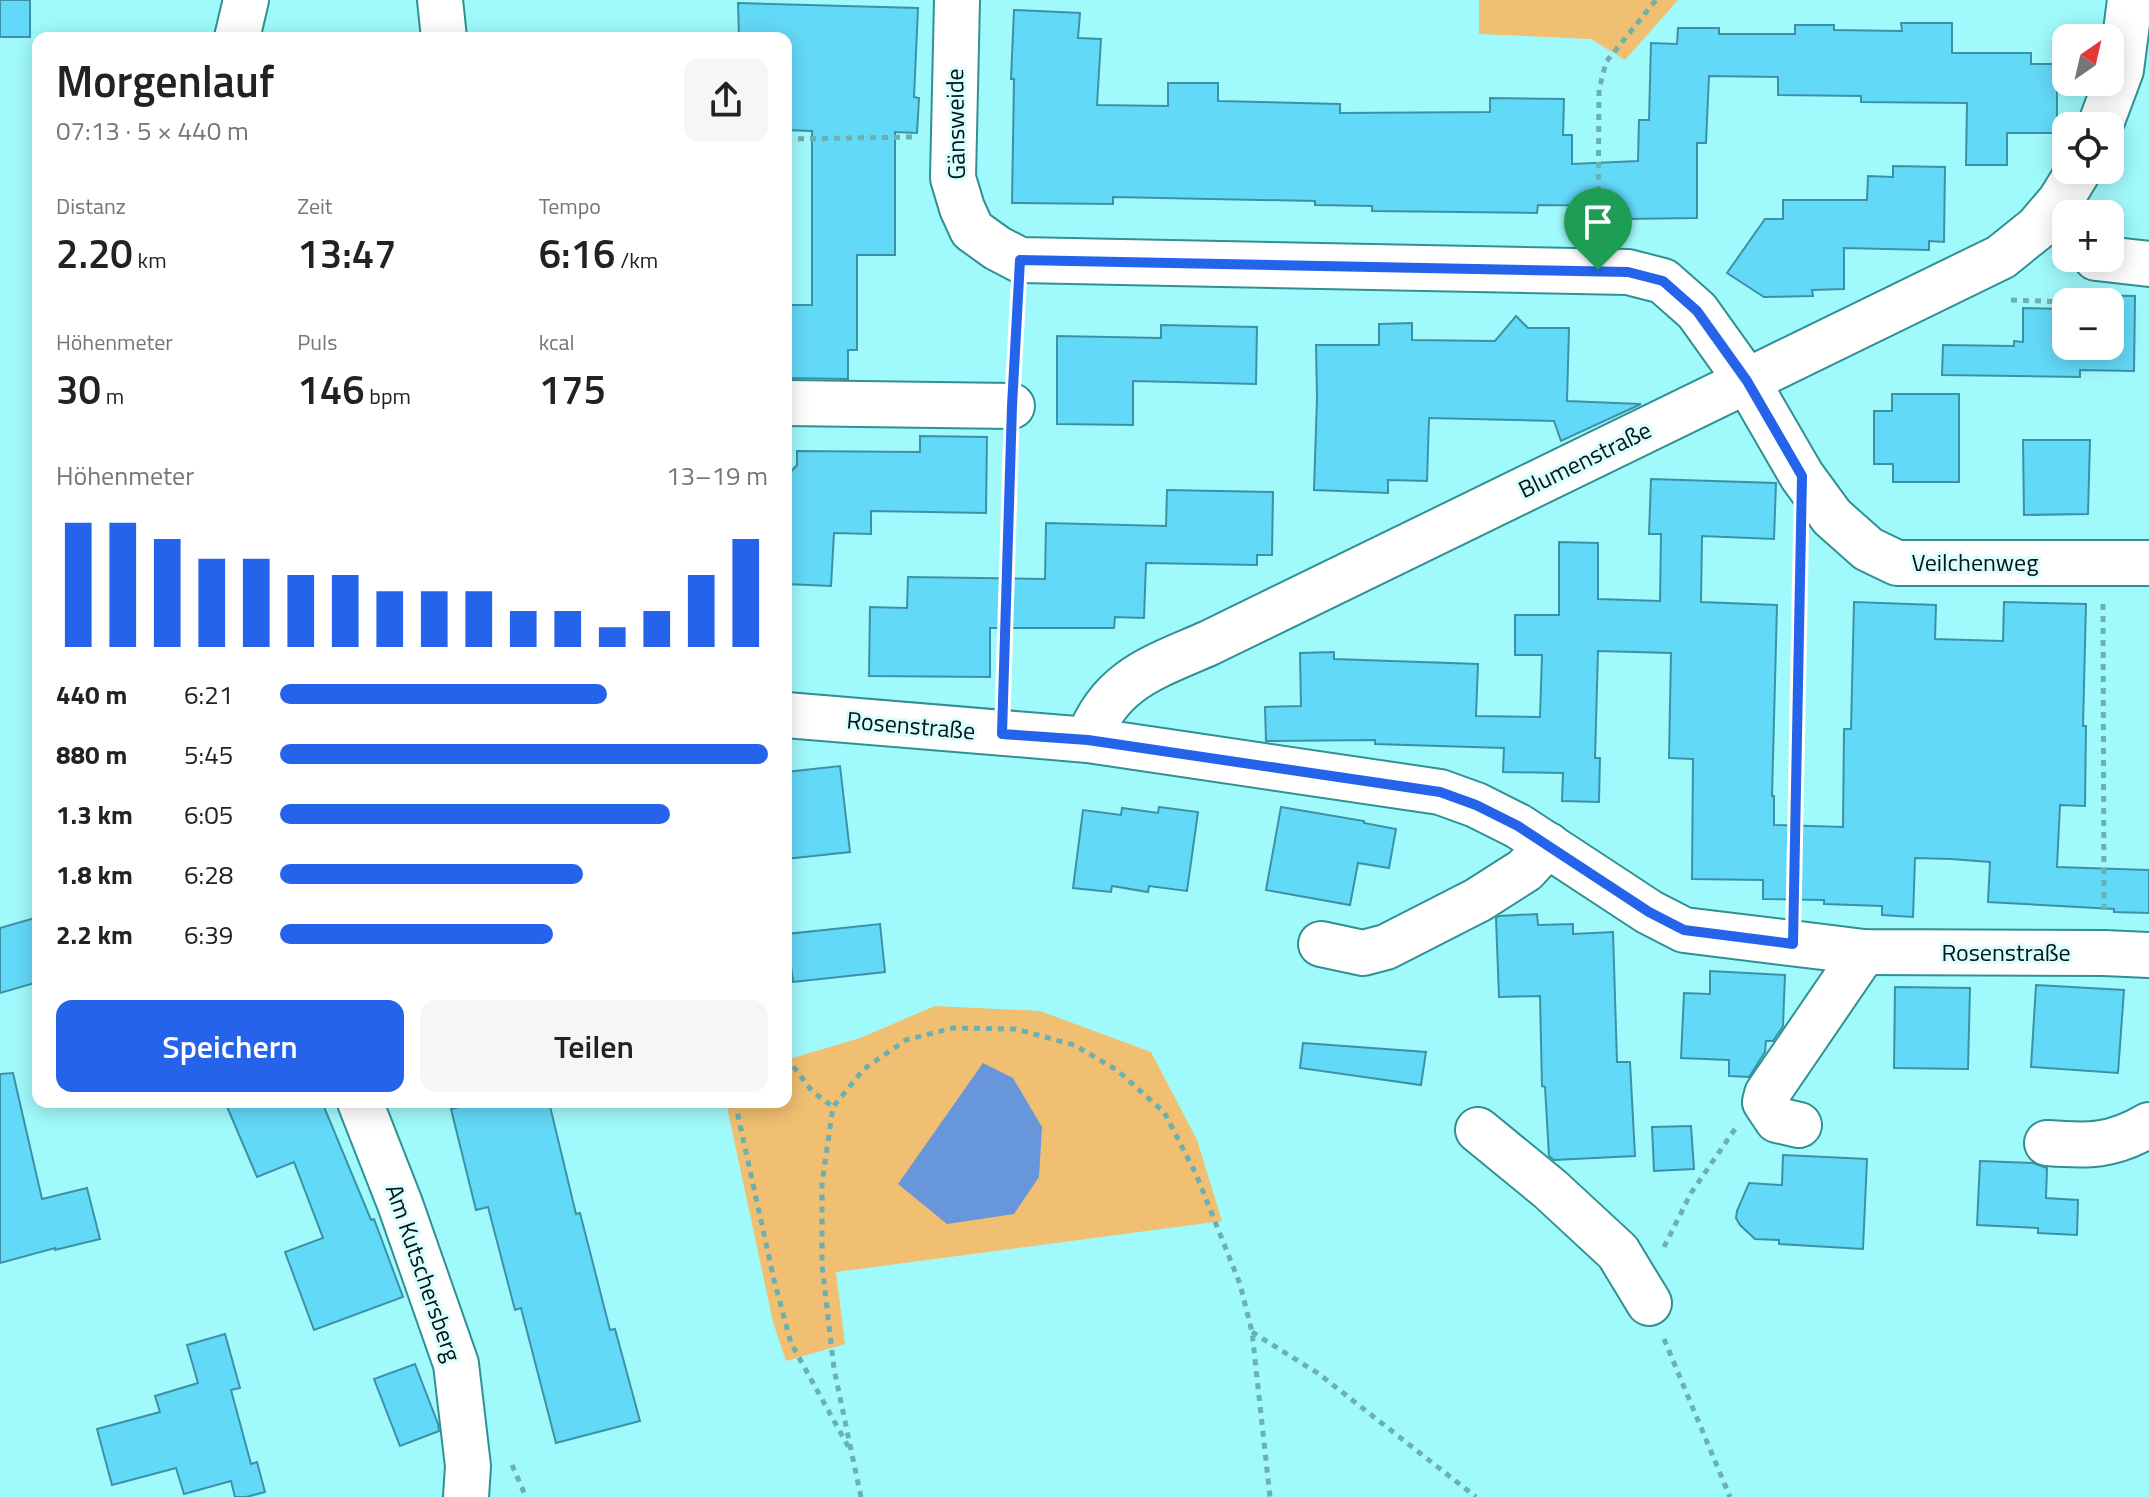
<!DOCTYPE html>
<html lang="de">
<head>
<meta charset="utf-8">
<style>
  :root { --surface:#fff; --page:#f6f6f6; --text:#222; --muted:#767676; --accent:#2563eb }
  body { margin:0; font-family:"Titillium Web",sans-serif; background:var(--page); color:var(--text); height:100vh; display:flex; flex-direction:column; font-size:30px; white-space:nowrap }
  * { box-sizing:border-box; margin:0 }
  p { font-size:26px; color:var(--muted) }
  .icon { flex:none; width:44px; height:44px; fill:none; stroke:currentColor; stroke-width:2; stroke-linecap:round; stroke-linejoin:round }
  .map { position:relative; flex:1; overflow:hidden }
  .side { position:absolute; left:32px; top:32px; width:760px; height:1076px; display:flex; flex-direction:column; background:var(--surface); border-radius:16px; box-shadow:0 4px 20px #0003 }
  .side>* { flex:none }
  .needle { width:52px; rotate:34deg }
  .fabs { position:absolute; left:2052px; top:24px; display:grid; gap:16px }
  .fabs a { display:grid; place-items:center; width:72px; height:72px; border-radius:16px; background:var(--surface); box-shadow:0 4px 20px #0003; font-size:40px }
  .pin { position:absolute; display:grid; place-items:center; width:68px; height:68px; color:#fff; margin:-82px -34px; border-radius:50% 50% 50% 0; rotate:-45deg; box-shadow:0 0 8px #0007 }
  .pin .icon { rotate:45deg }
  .round { display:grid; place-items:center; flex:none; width:84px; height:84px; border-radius:16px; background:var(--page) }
  .head { display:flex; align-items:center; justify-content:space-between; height:136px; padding:0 24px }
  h1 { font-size:44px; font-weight:600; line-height:60px }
  .stats { display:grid; grid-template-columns:repeat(3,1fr); gap:12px; height:136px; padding:8px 24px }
  .stats div { display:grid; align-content:center }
  .stats b { font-size:40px; font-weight:600 }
  .stats small { font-size:22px; font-weight:400 }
  .stats p { font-size:22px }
  .chart { height:224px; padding:16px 24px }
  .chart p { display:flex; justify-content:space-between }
  .chart svg { width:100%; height:144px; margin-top:8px; stroke:var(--accent); stroke-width:6 }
  .button { display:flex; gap:16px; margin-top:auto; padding:16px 24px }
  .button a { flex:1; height:92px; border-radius:16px; background:var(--accent); color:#fff; font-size:32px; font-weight:600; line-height:92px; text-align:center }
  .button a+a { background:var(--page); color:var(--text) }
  ul { padding:0 24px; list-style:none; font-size:26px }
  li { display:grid; grid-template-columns:128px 96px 1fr; align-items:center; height:60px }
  li i { height:20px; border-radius:10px; background:var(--accent) }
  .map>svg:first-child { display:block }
  .green { fill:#f0bf71 }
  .water { fill:#6796da }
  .building { fill:#63d9f8; stroke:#3d91a7; stroke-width:2 }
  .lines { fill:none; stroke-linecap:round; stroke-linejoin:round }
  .minor-casing { stroke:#319093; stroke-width:48 }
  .path { stroke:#6cb0b2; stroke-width:5; stroke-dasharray:6 6; stroke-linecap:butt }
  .minor { stroke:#fff; stroke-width:44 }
  .route-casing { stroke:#fff; stroke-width:16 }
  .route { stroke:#2563eb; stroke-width:10 }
  .labels { text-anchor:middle; stroke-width:6; stroke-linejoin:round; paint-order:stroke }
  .street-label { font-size:24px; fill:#001617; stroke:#dbfdfd }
</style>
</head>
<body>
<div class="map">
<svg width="2149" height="1497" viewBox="0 0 2149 1497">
  <rect width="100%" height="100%" fill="#a0fafc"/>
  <g class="green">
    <path d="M 1479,0 L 1678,0 L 1625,60 L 1591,39 L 1479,34 Z"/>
    <path d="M 935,1006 L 1040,1011 L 1151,1052 L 1197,1140 L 1222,1221 L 836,1272 L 845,1344 L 786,1361 L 773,1322 L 726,1102 L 786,1102 L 786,1060 L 860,1038 Z"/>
  </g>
  <path class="water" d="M 983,1063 L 1013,1078 L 1042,1127 L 1039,1177 L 1014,1214 L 947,1224 L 898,1184 Z"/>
  <g class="building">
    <rect x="0" y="0" width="30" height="37"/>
    <path d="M 738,3 L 918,8 L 914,97 L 919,98 L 917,133 L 895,132 L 895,255 L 857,255 L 857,350 L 848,350 L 848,379 L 791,378 L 791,305 L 812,305 L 812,131 L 786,130 L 786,38 L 739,38 Z"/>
    <path d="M 1014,10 L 1080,13 L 1078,38 L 1101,39 L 1097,105 L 1168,106 L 1168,83 L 1218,83 L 1218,101 L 1340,104 L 1340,113 L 1490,112 L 1490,98 L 1564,99 L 1563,135 L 1572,135 L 1572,164 L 1638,161 L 1639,120 L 1649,120 L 1651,43 L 1677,44 L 1678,28 L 1719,28 L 1719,34 L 1795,34 L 1795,25 L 1834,25 L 1834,30 L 1902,31 L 1901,23 L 1952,23 L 1952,53 L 2031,53 L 2031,64 L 2057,64 L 2057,133 L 2007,133 L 2007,165 L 1966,165 L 1967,103 L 1861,102 L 1861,96 L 1778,95 L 1778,77 L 1709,76 L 1706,143 L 1697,143 L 1697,218 L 1623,219 L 1623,206 L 1538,205 L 1537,213 L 1372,211 L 1372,206 L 1315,205 L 1315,201 L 1113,197 L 1113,204 L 1012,203 L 1014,79 L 1011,79 Z"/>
    <path d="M 1893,166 L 1945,167 L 1944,242 L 1929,241 L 1929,250 L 1844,248 L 1844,289 L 1812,290 L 1813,296 L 1764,297 L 1727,273 L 1765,219 L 1783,219 L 1783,200 L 1867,200 L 1868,176 L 1893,177 Z"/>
    <path d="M 2086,295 L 2135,296 L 2134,371 L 2080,370 L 2080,377 L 1942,375 L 1943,345 L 2014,346 L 2014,341 L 2023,342 L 2023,308 L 2066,309 L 2066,346 L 2110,346 L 2110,302 L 2086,302 Z"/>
    <path d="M 1516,316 L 1528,328 L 1569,328 L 1567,401 L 1641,404 L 1561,441 L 1554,421 L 1429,418 L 1427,481 L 1388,480 L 1388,493 L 1314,490 L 1317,398 L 1316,345 L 1379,345 L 1379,324 L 1412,323 L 1412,340 L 1495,341 Z"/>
    <path d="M 1161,325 L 1257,327 L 1256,384 L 1133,381 L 1133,425 L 1057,424 L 1057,336 L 1161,338 Z"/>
    <path d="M 1892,394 L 1959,394 L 1959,482 L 1893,482 L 1893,464 L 1874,464 L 1874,411 L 1892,411 Z"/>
    <path d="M 920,436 L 987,437 L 986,513 L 871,511 L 871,534 L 834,533 L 831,586 L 786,584 L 786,477 L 797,465 L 797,451 L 920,452 Z"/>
    <path d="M 2023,440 L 2090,440 L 2088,514 L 2024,515 Z"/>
    <path d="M 1651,479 L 1776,483 L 1774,539 L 1702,536 L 1701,602 L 1777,605 L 1772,796 L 1774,796 L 1774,825 L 1843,827 L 1844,729 L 1851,729 L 1854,602 L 1936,605 L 1935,639 L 2003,641 L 2004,602 L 2086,604 L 2083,726 L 2086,726 L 2085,806 L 2060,805 L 2057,867 L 2149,870 L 2149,913 L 2114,912 L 2114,909 L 1988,902 L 1990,862 L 1951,859 L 1915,858 L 1913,917 L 1882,915 L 1882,906 L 1824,904 L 1824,900 L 1763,899 L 1763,880 L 1692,879 L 1693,759 L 1669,758 L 1671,653 L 1598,651 L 1595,758 L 1600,758 L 1599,802 L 1562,801 L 1563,773 L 1503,772 L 1504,748 L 1375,744 L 1375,740 L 1266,741 L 1265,707 L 1301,706 L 1300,653 L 1334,652 L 1334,659 L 1478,664 L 1476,716 L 1540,717 L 1542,655 L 1515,655 L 1515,615 L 1559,615 L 1559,542 L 1598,543 L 1598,599 L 1660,601 L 1661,534 L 1649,534 Z"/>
    <path d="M 1167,490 L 1273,492 L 1272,555 L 1257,555 L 1257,565 L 1146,563 L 1144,618 L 1115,617 L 1114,628 L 990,628 L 990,677 L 869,676 L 870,607 L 907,608 L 908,577 L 1045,579 L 1046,523 L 1166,526 Z"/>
    <path d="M 840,766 L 850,852 L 786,859 L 786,772 Z"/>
    <path d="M 1159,807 L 1198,812 L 1187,891 L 1149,886 L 1148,892 L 1112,886 L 1111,892 L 1073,888 L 1083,810 L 1121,815 L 1122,808 L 1158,813 Z"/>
    <path d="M 1281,807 L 1364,821 L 1364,823 L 1396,829 L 1389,868 L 1358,863 L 1350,905 L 1266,890 Z"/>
    <path d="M 1537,914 L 1538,925 L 1573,924 L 1573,934 L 1613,932 L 1617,1062 L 1630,1062 L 1635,1156 L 1554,1160 L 1549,1156 L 1545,1087 L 1542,1086 L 1540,996 L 1499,997 L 1496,918 L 1499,916 Z"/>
    <path d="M 38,917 L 38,982 L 0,993 L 0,928 Z"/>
    <path d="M 880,924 L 885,972 L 793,982 L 787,934 Z"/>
    <path d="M 1710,971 L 1785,975 L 1783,1026 L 1773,1041 L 1766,1041 L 1765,1052 L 1749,1077 L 1729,1076 L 1729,1060 L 1681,1058 L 1684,993 L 1710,994 Z"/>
    <path d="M 2036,985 L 2124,990 L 2118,1073 L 2031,1067 Z"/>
    <path d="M 1895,987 L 1970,988 L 1968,1069 L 1894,1068 Z"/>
    <path d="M 1303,1043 L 1426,1052 L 1421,1085 L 1300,1068 Z"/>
    <path d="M 13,1073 L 42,1199 L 87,1188 L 100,1239 L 55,1250 L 55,1248 L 0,1263 L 0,1074 Z"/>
    <path d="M 225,1102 L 322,1102 L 371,1220 L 374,1219 L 403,1297 L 314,1330 L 285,1252 L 323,1238 L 294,1162 L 257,1177 Z"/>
    <path d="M 482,1102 L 549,1102 L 576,1214 L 580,1213 L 610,1330 L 615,1329 L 640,1421 L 556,1443 L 521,1308 L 515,1310 L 488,1207 L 476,1210 L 451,1109 Z"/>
    <path d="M 1691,1126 L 1694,1169 L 1654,1171 L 1652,1127 Z"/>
    <path d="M 1783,1155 L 1867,1159 L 1863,1249 L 1779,1244 L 1779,1240 L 1755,1239 L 1740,1225 L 1736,1218 L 1737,1211 L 1749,1183 L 1782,1185 Z"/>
    <path d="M 1980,1161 L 2033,1163 L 2047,1168 L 2046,1198 L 2078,1200 L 2077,1235 L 2038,1233 L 2038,1228 L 1977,1225 Z"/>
    <path d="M 225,1334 L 240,1388 L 231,1390 L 251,1464 L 257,1462 L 265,1492 L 246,1497 L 235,1497 L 231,1481 L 184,1494 L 176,1468 L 112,1485 L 97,1429 L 160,1412 L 155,1396 L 198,1383 L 187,1345 Z"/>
    <path d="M 415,1364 L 438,1424 L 439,1431 L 400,1446 L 374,1379 Z"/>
  </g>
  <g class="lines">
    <defs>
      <g id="minor">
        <path d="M 440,0 L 444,38"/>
        <path d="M 957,0 L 953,178 L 962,208 L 972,230 L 997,248 L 1020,260 L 1628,272 L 1663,281 L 1697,311 L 1747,381 L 1802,476 L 1832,517 L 1868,549 L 1897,563 L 2149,563"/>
        <path d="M 237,38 L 246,0"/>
        <path d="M 2100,126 L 2121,70 L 2130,0"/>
        <path d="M 2096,258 L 2149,264"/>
        <path d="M 786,403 L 1012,406"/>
        <path d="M 786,715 L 1088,740 L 1440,792 L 1476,805 L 1518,826 L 1649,912 L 1684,930 L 1864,952 L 2104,953 L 2149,955"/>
        <path d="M 1088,740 C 1110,679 1155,667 1209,643 L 2001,257 L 2037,228 L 2060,201 L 2079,170"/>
        <path d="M 1321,944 L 1363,953 L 1386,947 L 1478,900 L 1525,870 L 1548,845"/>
        <path d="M 360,1102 L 400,1204 L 456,1364 L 468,1466 L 466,1497"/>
        <path d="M 1799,1125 L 1777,1120 L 1765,1102 L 1767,1094 L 1864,952"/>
        <path d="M 1478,1130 L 1550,1189 L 1618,1252 L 1649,1303"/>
        <path d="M 2047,1143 C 2088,1146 2112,1147 2149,1125"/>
      </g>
    </defs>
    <use href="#minor" class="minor-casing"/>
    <g class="path">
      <path d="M 786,139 L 913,137"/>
      <path d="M 1598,228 L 1599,90 L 1606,62 L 1656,0"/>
      <path d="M 2011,300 L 2066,302"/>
      <path d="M 1015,367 L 1018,301"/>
      <path d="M 2103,604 L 2104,910"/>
      <path d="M 1003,690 L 1011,448"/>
      <path d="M 1794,903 L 1801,545"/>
      <path d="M 786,1057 L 812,1091 L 833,1107"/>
      <path d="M 735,1102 L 774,1280 L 791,1343 L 849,1448"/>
      <path d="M 1664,1247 L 1691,1193 L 1735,1129"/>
      <path d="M 1252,1332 L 1319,1374 L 1476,1497"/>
      <path d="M 1664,1339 L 1730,1497"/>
      <path d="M 512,1465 L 526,1497"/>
      <path d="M 861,1497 L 834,1369 L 822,1265 L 822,1183 L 833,1107 L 864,1069 L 906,1040 L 953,1028 L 1016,1029 L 1074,1045 L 1117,1070 L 1164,1112 L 1196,1174 L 1240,1284 L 1252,1332 L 1270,1497"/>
    </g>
    <use href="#minor" class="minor"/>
  </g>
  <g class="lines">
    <defs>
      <path id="route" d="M 1020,260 L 1628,272 L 1663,281 L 1697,311 L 1747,381 L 1802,476 L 1793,944 L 1684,930 L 1649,912 L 1518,826 L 1476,805 L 1440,792 L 1088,740 L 1002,734 L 1012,406 Z"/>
    </defs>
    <use href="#route" class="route-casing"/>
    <use href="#route" class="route"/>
  </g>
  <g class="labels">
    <g class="street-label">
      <text transform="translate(956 124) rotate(-91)" y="8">Gänsweide</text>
      <text transform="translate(1585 460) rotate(-26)" y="8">Blumenstraße</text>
      <text x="1975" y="571">Veilchenweg</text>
      <text transform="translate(911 726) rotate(5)" y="8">Rosenstraße</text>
      <text x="2006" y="961">Rosenstraße</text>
      <text transform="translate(423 1273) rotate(71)" y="8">Am Kutschersberg</text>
    </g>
  </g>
</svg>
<div class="fabs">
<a><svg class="needle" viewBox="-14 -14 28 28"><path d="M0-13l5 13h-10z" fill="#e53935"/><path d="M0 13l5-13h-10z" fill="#767676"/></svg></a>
<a><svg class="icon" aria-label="locate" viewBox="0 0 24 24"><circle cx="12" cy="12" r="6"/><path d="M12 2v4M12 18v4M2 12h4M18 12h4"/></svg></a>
<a>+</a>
<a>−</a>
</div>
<div class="pin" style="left:1598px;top:270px;background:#1e9e55"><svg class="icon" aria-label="arrive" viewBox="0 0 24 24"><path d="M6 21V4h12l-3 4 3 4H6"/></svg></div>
<section class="side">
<div class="head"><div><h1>Morgenlauf</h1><p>07:13 · 5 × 440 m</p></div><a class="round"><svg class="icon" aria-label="share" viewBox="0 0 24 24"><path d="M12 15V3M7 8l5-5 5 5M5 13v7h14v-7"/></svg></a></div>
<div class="stats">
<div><p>Distanz</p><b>2.20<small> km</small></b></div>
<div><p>Zeit</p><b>13:47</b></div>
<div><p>Tempo</p><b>6:16<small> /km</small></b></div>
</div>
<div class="stats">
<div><p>Höhenmeter</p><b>30<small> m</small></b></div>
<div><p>Puls</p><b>146<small> bpm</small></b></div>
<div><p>kcal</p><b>175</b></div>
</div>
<div class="chart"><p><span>Höhenmeter</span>13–19 m</p>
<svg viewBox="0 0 160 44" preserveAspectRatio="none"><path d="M5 44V6M15 44V6M25 44V11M35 44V17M45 44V17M55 44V22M65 44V22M75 44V27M85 44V27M95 44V27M105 44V33M115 44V33M125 44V38M135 44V33M145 44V22M155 44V11"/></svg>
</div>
<ul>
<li><b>440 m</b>6:21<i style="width:67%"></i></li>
<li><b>880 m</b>5:45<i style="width:100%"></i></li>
<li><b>1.3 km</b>6:05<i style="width:80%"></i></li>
<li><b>1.8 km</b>6:28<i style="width:62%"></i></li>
<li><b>2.2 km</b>6:39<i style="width:56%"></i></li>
</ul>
<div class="button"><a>Speichern</a><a>Teilen</a></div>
</section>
</div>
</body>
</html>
